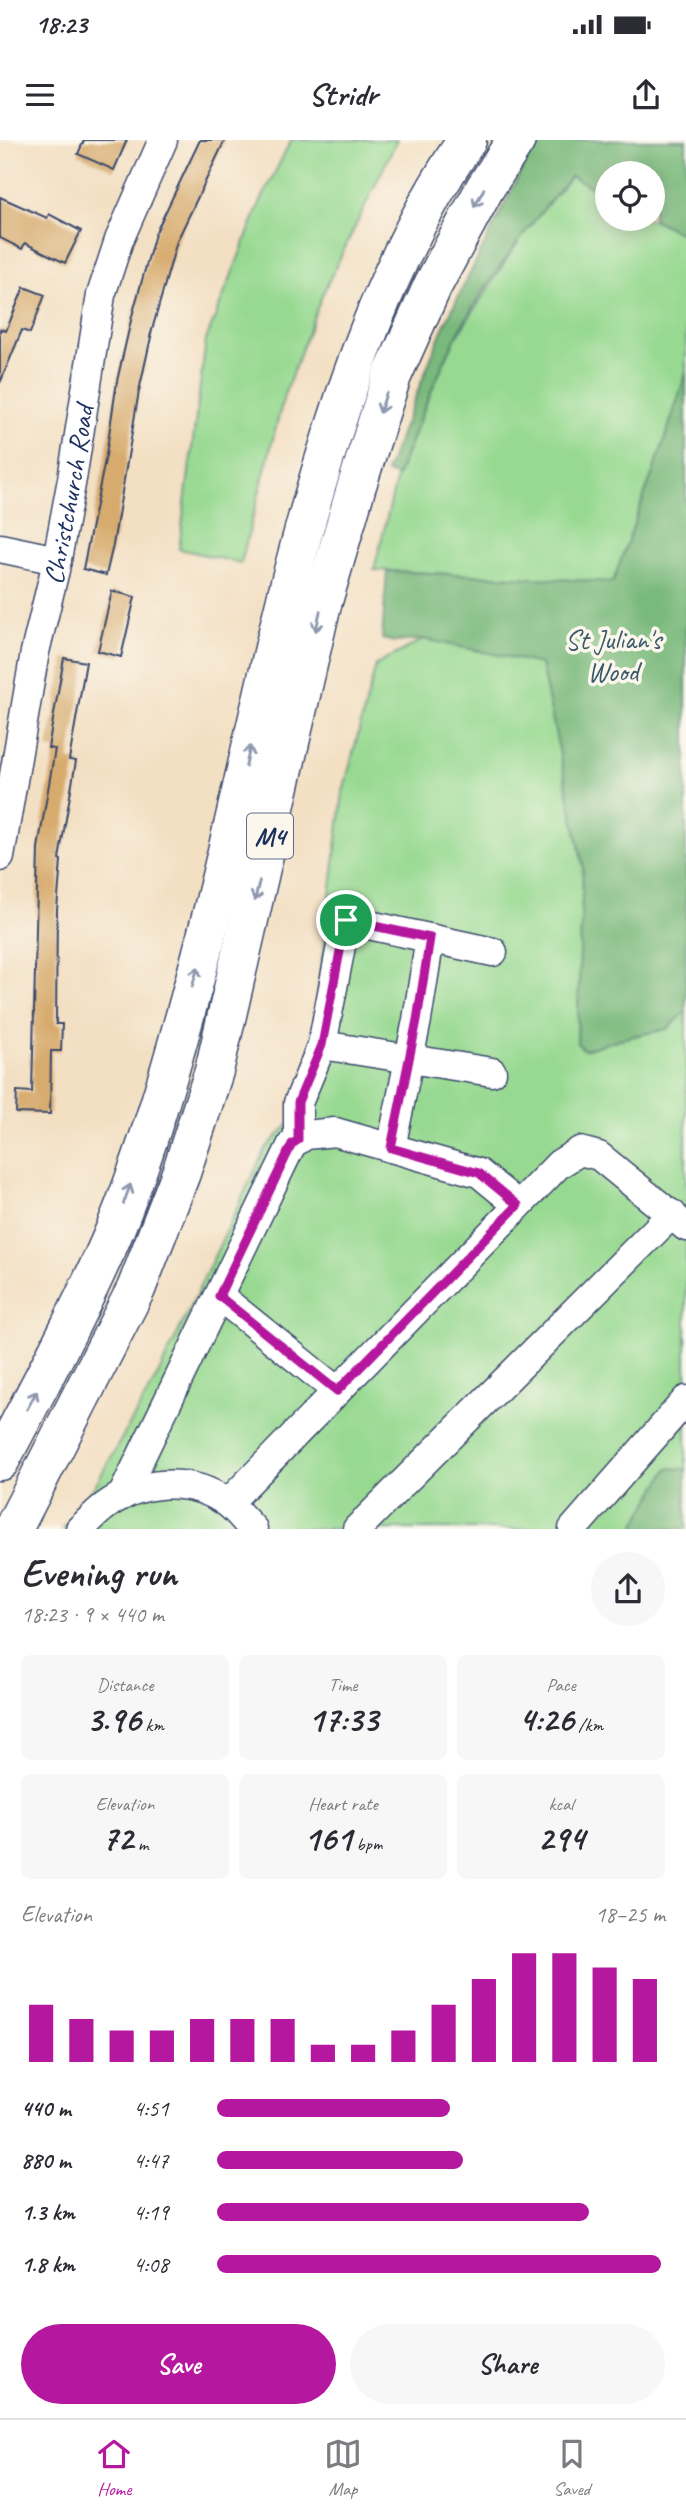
<!DOCTYPE html>
<html lang="en">
<head>
<meta charset="utf-8">
<style>
  :root { --surface:#fff; --page:#f7f7f7; --text:#2b2b33; --muted:#7c7c81; --line:#e1e1e2; --accent:#b5179e }
  body { margin:0; font-family:Caveat,sans-serif; background:var(--page); color:var(--text); height:100vh; display:flex; flex-direction:column; font-size:26px; white-space:nowrap }
  * { box-sizing:border-box; margin:0 }
  p { font-size:23px; color:var(--muted) }
  .icon { flex:none; width:38px; height:38px; fill:none; stroke:currentColor; stroke-width:2; stroke-linecap:round; stroke-linejoin:round }
  .map { position:relative; height:1389px; overflow:hidden }
  .sheet { display:flex; flex-direction:column; background:var(--surface); flex:1 }
  .sheet>* { flex:none }
  .tools { position:absolute; left:595px; top:21px; display:grid; gap:14px }
  .tools a { display:grid; place-items:center; width:70px; height:70px; border-radius:50%; background:var(--surface); box-shadow:0 4px 18px #0003; font-size:35px }
  .pin { position:absolute; display:grid; place-items:center; width:60px; height:60px; color:#fff; margin:-30px; border:4px solid #fff; border-radius:50%; box-shadow:0 2px 7px #0007 }
  .round { display:grid; place-items:center; flex:none; width:74px; height:74px; border-radius:37px; background:var(--page) }
  .summary { display:flex; align-items:center; justify-content:space-between; height:119px; padding:0 21px }
  h1 { font-size:38px; font-weight:700; line-height:52px }
  .metrics { display:grid; grid-template-columns:repeat(3,1fr); gap:10px; height:119px; padding:7px 21px }
  .metrics div { display:grid; align-content:center; border-radius:10px; background:var(--page); text-align:center }
  .metrics b { font-size:35px; font-weight:700 }
  .metrics small { font-size:19px; font-weight:400 }
  .metrics p { font-size:19px }
  .chart { height:196px; padding:14px 21px }
  .chart p { display:flex; justify-content:space-between }
  .chart svg { width:100%; height:126px; margin-top:7px; stroke:var(--accent); stroke-width:6 }
  .action { display:flex; gap:14px; margin-top:auto; padding:14px 21px }
  .action a { flex:1; height:80px; border-radius:42px; background:var(--accent); color:#fff; font-size:28px; font-weight:700; line-height:80px; text-align:center }
  .action a+a { background:var(--page); color:var(--text) }
  ul { padding:0 21px; list-style:none; font-size:23px }
  li { display:grid; grid-template-columns:112px 84px 1fr; align-items:center; height:52px }
  li i { height:18px; border-radius:9px; background:var(--accent) }
  .status { display:flex; justify-content:space-between; align-items:center; height:49px; padding:0 35px; background:var(--surface); direction:ltr }
  .status svg { height:19px; fill:currentColor }
  header { display:flex; justify-content:space-between; align-items:center; height:91px; padding:0 21px; background:var(--surface); font-size:32px; font-weight:700 }
  .menu { display:flex; justify-content:space-around; align-items:center; height:98px; border-top:2px solid var(--line); background:var(--surface); font-size:19px; color:var(--muted) }
  .menu a { display:grid; justify-items:center; gap:4px }
  .menu .on { color:var(--accent) }
  .map>svg:first-child { display:block }
  .green { fill:#97d991; stroke:#598478; stroke-width:2 }
  .forest { fill:#79b97b; stroke:#4a746c; stroke-width:2 }
  .building { fill:#d7aa6d }
  .lines { fill:none; stroke-linecap:round; stroke-linejoin:round }
  .minor-casing { stroke:#3b496d; stroke-width:31 }
  .highway-casing { stroke:#3b496d; stroke-width:41 }
  .minor { stroke:#fff; stroke-width:28 }
  .highway { stroke:#fff; stroke-width:38 }
  .oneway { stroke:#8d97ae }
  .route-casing { stroke:#fff; stroke-width:14 }
  .route { stroke:#b5179e; stroke-width:9 }
  .labels { text-anchor:middle; stroke-width:7; stroke-linejoin:round; paint-order:stroke }
  .shield { fill:#fbf7ec; stroke:#5e6b89; stroke-width:2 }
  .shield-label { font-size:26px; font-weight:bold; fill:#1b2f5e }
  .street-label { font-size:28px; fill:#1b2f5e; stroke:#fbf7ec }
  .park-label { font-size:28px; fill:#3a5a6b; stroke:#fbf7ec }
</style>
</head>
<body>
<div class="status"><b>18:23</b><svg viewBox="0 0 49 12"><path d="M0 12V9h3v3zM5 12V6h3v6zM10 12V3h3v9zM15 12V0h3v12zM26 1h20v11H26zM47 4h2v5h-2z"/></svg></div>
<header><svg class="icon" aria-label="menu" viewBox="0 0 24 24"><path d="M4 6h16M4 12h16M4 18h16"/></svg>Stridr<svg class="icon" aria-label="share" viewBox="0 0 24 24"><path d="M12 15V3M7 8l5-5 5 5M5 13v7h14v-7"/></svg></header>
<div class="map">
<svg width="686" height="1389" viewBox="0 0 686 1389">
  <rect width="100%" height="100%" fill="#fbf7ec"/>
  <filter id="ink" filterUnits="userSpaceOnUse"><feTurbulence type="fractalNoise" baseFrequency=".0143" numOctaves="2"/><feDisplacementMap in="SourceGraphic" scale="14" xChannelSelector="R" yChannelSelector="G"/><feConvolveMatrix kernelMatrix="1 2 1 2 8 2 1 2 1" color-interpolation-filters="sRGB"/></filter>
  <filter id="wash" filterUnits="userSpaceOnUse"><feTurbulence type="fractalNoise" baseFrequency=".00686" numOctaves="4" result="noise"/><feDisplacementMap in="SourceGraphic" scale="28" xChannelSelector="R" yChannelSelector="G"/><feGaussianBlur stdDeviation="1.57" result="paint"/><feColorMatrix in="noise" values="0 0 0 0 0 0 0 0 0 0 0 0 0 0 0 0 0 1.4 0 .05"/><feComposite in="paint" operator="in"/></filter>
  <g filter="url(#wash)">
    <rect width="100%" height="100%" fill="#f3dfc2"/>
    <g class="green">
      <path d="M 291,0 L 397,0 L 323,153 L 284,256 L 241,423 L 179,409 L 206,200 L 260,63 Z"/>
      <path d="M 571,36 L 607,55 L 607,79 L 653,79 L 686,96 L 686,233 L 665,299 L 613,442 L 374,430 L 397,337 L 429,256 L 454,201 L 529,85 Z"/>
      <path d="M 424,499 L 541,524 L 583,725 L 577,903 L 585,910 L 619,899 L 667,889 L 686,872 L 686,1329 L 668,1329 L 633,1389 L 63,1389 L 94,1347 L 159,1233 L 265,1009 L 303,969 L 343,652 L 376,525 Z"/>
    </g>
    <g class="forest">
      <path d="M 539,0 L 686,0 L 686,96 L 653,79 L 653,33 L 607,33 L 607,55 L 571,36 C 529,86 482,145 453,203 C 431,247 415,292 397,337 L 386,332 L 442,190 L 531,11 Z"/>
      <path d="M 686,233 L 686,872 L 667,889 L 619,899 L 584,910 L 577,903 L 583,725 L 541,524 L 424,499 L 395,502 L 382,499 L 387,431 L 613,442 L 665,299 Z"/>
      <path d="M 668,1328 L 686,1329 L 686,1389 L 633,1389 Z"/>
    </g>
    <g id="blocks">
      <g class="building">
        <path d="M 84,0 L 127,0 L 114,30 L 78,14 Z"/>
        <path d="M 200,0 L 225,0 L 177,101 L 150,197 L 151,197 L 139,251 L 113,405 L 106,435 L 83,429 L 106,315 L 117,241 L 132,176 L 155,94 Z"/>
        <path d="M 0,57 L 47,78 L 49,74 L 81,91 L 65,123 L 25,103 L 22,109 L 0,98 Z"/>
        <path d="M 24,147 L 45,155 L 30,193 L 22,190 L 0,243 L 0,189 L 6,191 Z"/>
        <path d="M 112,451 L 135,457 L 121,517 L 98,511 Z"/>
        <path d="M 64,518 L 86,522 L 69,620 L 76,621 L 59,719 L 61,720 L 57,770 L 56,884 L 62,884 L 61,911 L 51,911 L 50,974 L 16,973 L 17,951 L 32,952 L 38,708 L 55,609 L 48,608 Z"/>
      </g>
    </g>
  </g>
  <g filter="url(#ink)">
    <use href="#blocks" fill-opacity="0" stroke="#3b496d" stroke-width="2"/>
    <g class="lines">
      <defs>
        <g id="minor">
          <path d="M 0,408 L 57,420"/>
          <path id="s1" d="M 0,717 L 35,512 L 55,430 L 72,339 L 101,155 L 119,100 L 163,0"/>
          <path d="M 322,905 L 492,932"/>
          <path d="M 298,1000 L 298,963 L 322,905 L 346,780 L 493,812"/>
          <path d="M 391,1008 L 417,880 L 430,798"/>
          <path d="M 219,1156 L 337,1251"/>
          <path d="M 122,1356 L 292,1004 L 306,995 L 335,992 L 479,1033 L 518,1065"/>
          <path d="M 228,1363 L 559,1024 L 580,1011 L 599,1016 L 686,1087"/>
          <path d="M 80,1389 C 88,1382 96,1373 104,1367 C 139,1340 190,1336 226,1362 C 236,1369 244,1380 253,1389"/>
          <path d="M 357,1389 L 672,1074"/>
          <path d="M 573,1389 L 686,1260"/>
        </g>
        <g id="highway">
          <path d="M 0,1321 C 38,1248 78,1175 111,1099 C 149,1009 176,911 201,816 C 249,636 279,452 339,274 C 370,179 410,83 467,0"/>
          <path d="M 13,1389 L 136,1149 L 181,1033 L 214,931 L 321,468 L 357,345 L 392,236 L 433,145 L 485,48 L 516,0"/>
        </g>
      </defs>
      <use href="#minor" class="minor-casing"/>
      <use href="#highway" class="highway-casing"/>
      <use href="#minor" class="minor"/>
      <use href="#highway" class="highway"/>
    </g>
    <defs><path id="oneway-shaft" d="M-6 0H5M1.5-3L5.5 0L1.5 3" fill="none" stroke-width="1.6" stroke-linecap="round" stroke-linejoin="round" transform="scale(1.75)"/></defs>
    <g class="oneway">
      <use href="#oneway-shaft" transform="translate(479 58) rotate(118)"/>
      <use href="#oneway-shaft" transform="translate(383 263) rotate(108)"/>
      <use href="#oneway-shaft" transform="translate(318 481) rotate(102)"/>
      <use href="#oneway-shaft" transform="translate(248 616) rotate(-77)"/>
      <use href="#oneway-shaft" transform="translate(257 751) rotate(103)"/>
      <use href="#oneway-shaft" transform="translate(195 837) rotate(-74)"/>
      <use href="#oneway-shaft" transform="translate(127 1054) rotate(-70)"/>
      <use href="#oneway-shaft" transform="translate(32 1260) rotate(-62)"/>
    </g>
  </g>
  <g class="lines" filter="url(#ink)">
    <defs>
      <path id="route" d="M 346,780 L 430,798 L 417,880 L 391,1008 L 479,1033 L 518,1065 L 337,1251 L 219,1156 L 292,1004 L 298,1000 L 298,962 L 322,905 Z"/>
    </defs>
    <use href="#route" class="route-casing"/>
    <use href="#route" class="route"/>
  </g>
  <g class="labels">
    <rect class="shield" x="247" y="673.5" width="46" height="45" rx="5"/>
    <g class="shield-label">
      <text x="270" y="705">M4</text>
    </g>
    <g class="street-label">
      <text dy="10" stroke="none"><textPath href="#s1" startOffset="369">Christchurch Road</textPath></text>
    </g>
    <g class="park-label">
      <text x="613" y="509">St Julian's<tspan x="613" dy="32">Wood</tspan></text>
    </g>
  </g>
</svg>
<div class="tools">
<a><svg class="icon" aria-label="locate" viewBox="0 0 24 24"><circle cx="12" cy="12" r="6"/><path d="M12 2v4M12 18v4M2 12h4M18 12h4"/></svg></a>
</div>
<div class="pin" style="left:346px;top:780px;background:#1e9e55"><svg class="icon" aria-label="arrive" viewBox="0 0 24 24"><path d="M6 21V4h12l-3 4 3 4H6"/></svg></div>
</div>
<section class="sheet">
<div class="summary"><div><h1>Evening run</h1><p>18:23 · 9 × 440 m</p></div><a class="round"><svg class="icon" aria-label="share" viewBox="0 0 24 24"><path d="M12 15V3M7 8l5-5 5 5M5 13v7h14v-7"/></svg></a></div>
<div class="metrics">
<div><p>Distance</p><b>3.96<small> km</small></b></div>
<div><p>Time</p><b>17:33</b></div>
<div><p>Pace</p><b>4:26<small> /km</small></b></div>
</div>
<div class="metrics">
<div><p>Elevation</p><b>72<small> m</small></b></div>
<div><p>Heart rate</p><b>161<small> bpm</small></b></div>
<div><p>kcal</p><b>294</b></div>
</div>
<div class="chart"><p><span>Elevation</span>18–25 m</p>
<svg viewBox="0 0 160 44" preserveAspectRatio="none"><path d="M5 44V24M15 44V29M25 44V33M35 44V33M45 44V29M55 44V29M65 44V29M75 44V38M85 44V38M95 44V33M105 44V24M115 44V15M125 44V6M135 44V6M145 44V11M155 44V15"/></svg>
</div>
<ul>
<li><b>440 m</b>4:51<i style="width:52%"></i></li>
<li><b>880 m</b>4:47<i style="width:55%"></i></li>
<li><b>1.3 km</b>4:19<i style="width:83%"></i></li>
<li><b>1.8 km</b>4:08<i style="width:99%"></i></li>
</ul>
<div class="action"><a>Save</a><a>Share</a></div>
</section>
<nav class="menu">
<a class="on"><svg class="icon" aria-label="home" viewBox="0 0 24 24"><path d="M3 11l9-7 9 7M6 9v11h12V9"/></svg>Home</a>
<a><svg class="icon" aria-label="map" viewBox="0 0 24 24"><path d="M3 6l6-2 6 2 6-2v14l-6 2-6-2-6 2zM9 4v14M15 6v14"/></svg>Map</a>
<a><svg class="icon" aria-label="saved" viewBox="0 0 24 24"><path d="M7 4h10v16l-5-4-5 4z"/></svg>Saved</a>
</nav>
</body>
</html>
